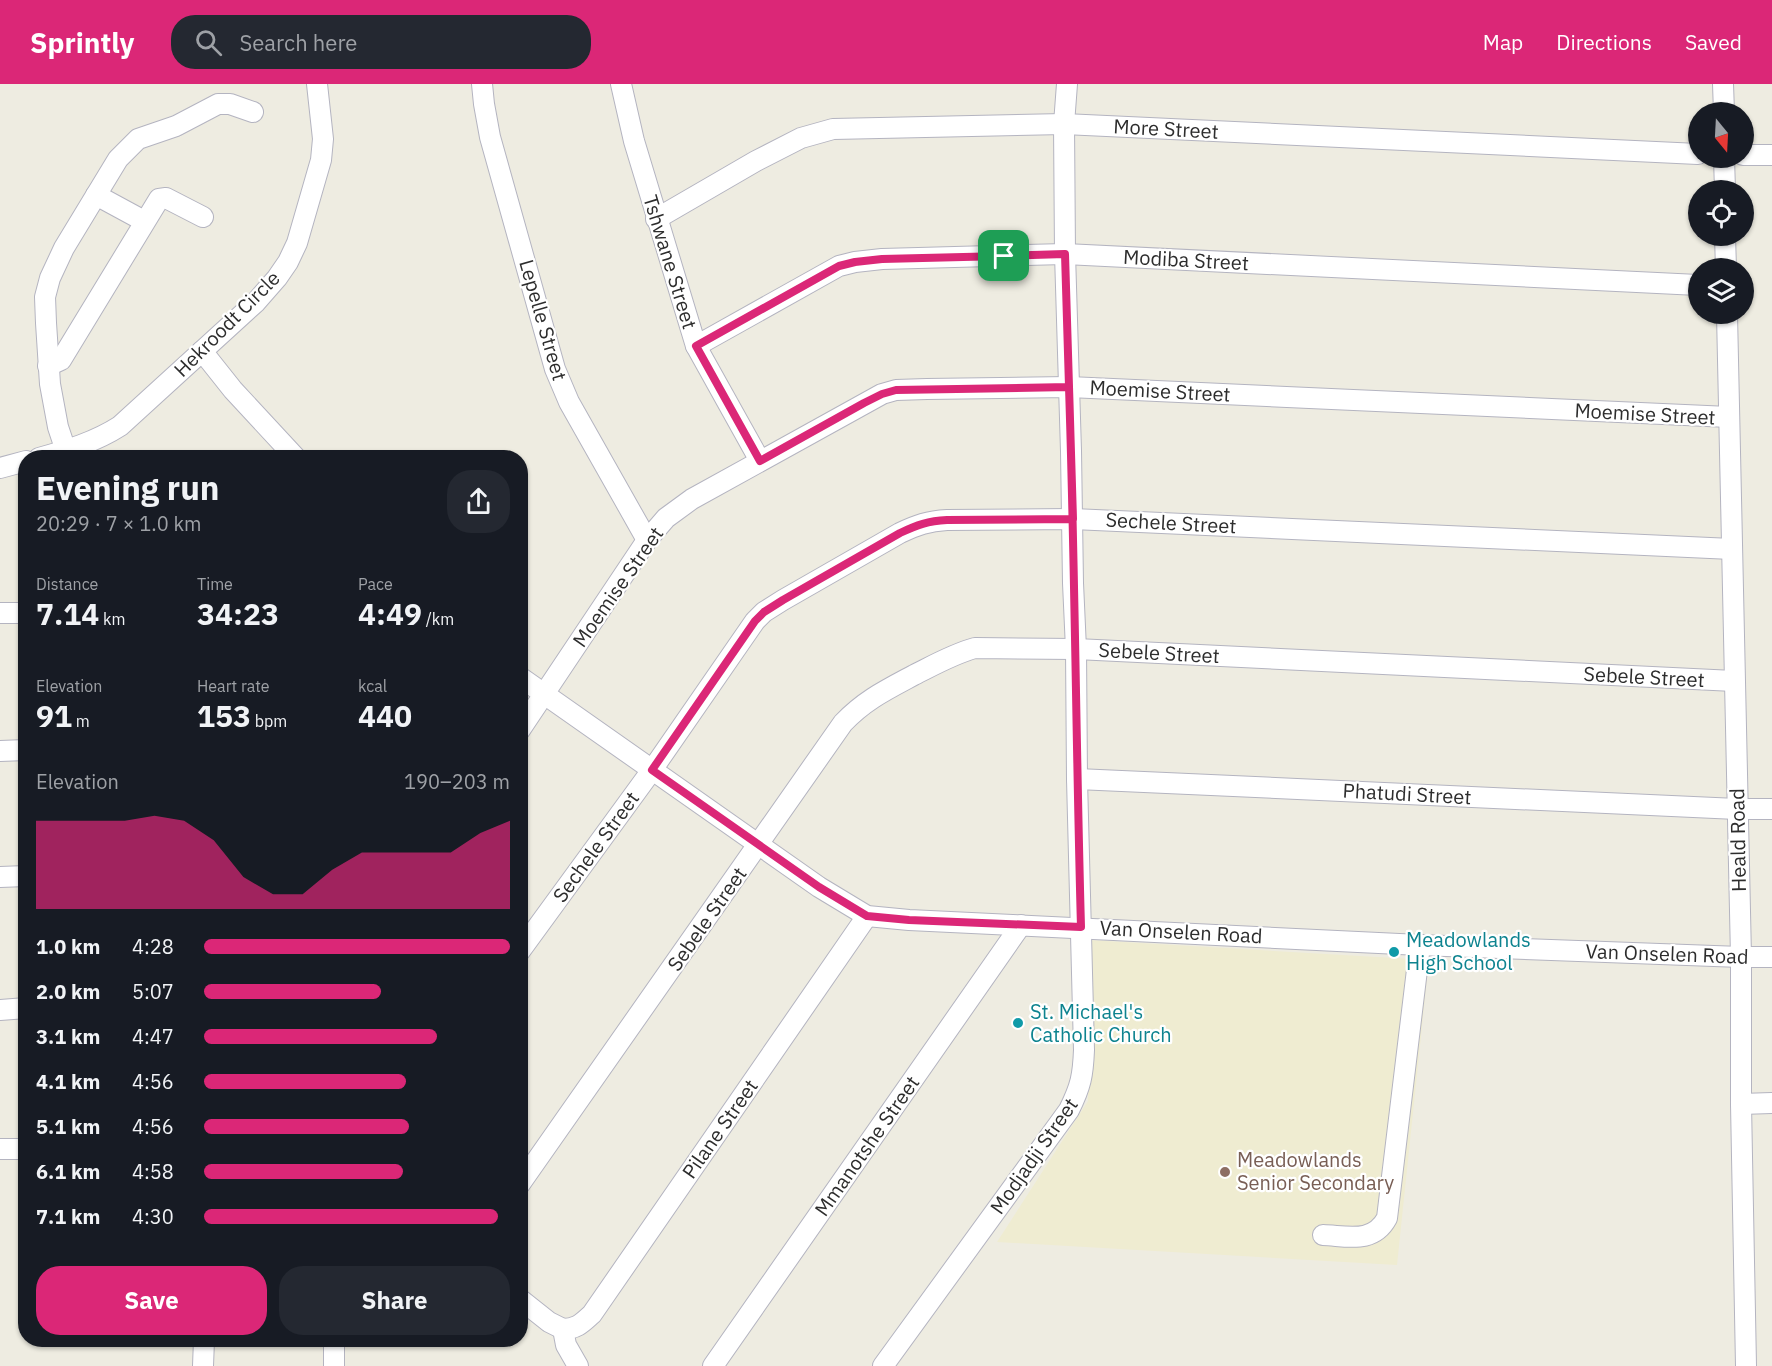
<!DOCTYPE html>
<html lang="en">
<head>
<meta charset="utf-8">
<style>
  :root { --surface:#171b24; --page:#242831; --text:#f1f3f6; --muted:#9ea1a6; --accent:#db2777 }
  body { margin:0; font-family:"IBM Plex Sans",sans-serif; background:var(--page); color:var(--text); height:100vh; display:flex; flex-direction:column; font-size:22px; white-space:nowrap }
  * { box-sizing:border-box; margin:0 }
  p { font-size:20px; color:var(--muted) }
  .icon { flex:none; width:33px; height:33px; fill:none; stroke:currentColor; stroke-width:2; stroke-linecap:round; stroke-linejoin:round }
  .map { position:relative; flex:1; overflow:hidden }
  .panel { position:absolute; left:18px; top:366px; width:510px; height:897px; display:flex; flex-direction:column; background:var(--surface); border-radius:24px; box-shadow:0 2px 4px #0004 }
  .panel>* { flex:none }
  .needle { width:39px; rotate:162deg }
  .fabs { position:absolute; left:1688px; top:18px; display:grid; gap:12px }
  .fabs a { display:grid; place-items:center; width:66px; height:66px; border-radius:50%; background:var(--surface); box-shadow:0 2px 4px #0004; font-size:30px }
  .pin { position:absolute; display:grid; place-items:center; width:51px; height:51px; color:#fff; margin:-26px; border-radius:12px; box-shadow:0 3px 9px #0006 }
  .round { display:grid; place-items:center; flex:none; width:63px; height:63px; border-radius:24px; background:var(--page) }
  .head { display:flex; align-items:center; justify-content:space-between; height:102px; padding:0 18px }
  h1 { font-size:33px; font-weight:700; line-height:45px }
  .figures { display:grid; grid-template-columns:repeat(3,1fr); gap:9px; height:102px; padding:6px 18px }
  .figures div { display:grid; align-content:center }
  .figures b { font-size:30px; font-weight:700 }
  .figures small { font-size:16px; font-weight:400 }
  .figures p { font-size:16px }
  .chart { height:168px; padding:12px 18px }
  .chart p { display:flex; justify-content:space-between }
  .chart svg { width:100%; height:108px; margin-top:6px; fill:var(--accent); opacity:.7 }
  .action { display:flex; gap:12px; margin-top:auto; padding:12px 18px }
  .action a { flex:1; height:69px; border-radius:24px; background:var(--accent); color:#fff; font-size:24px; font-weight:700; line-height:69px; text-align:center }
  .action a+a { background:var(--page); color:var(--text) }
  ul { padding:0 18px; list-style:none; font-size:20px }
  li { display:grid; grid-template-columns:96px 72px 1fr; align-items:center; height:45px }
  li i { height:15px; border-radius:8px; background:var(--accent) }
  header { display:flex; align-items:center; gap:36px; box-sizing:border-box; height:84px; padding:0 30px; background:var(--accent); color:#fff }
  header strong { font-size:28px }
  nav { display:flex; gap:33px; margin-inline-start:auto; font-size:21px }
  .search { width:420px; height:54px; background:var(--page); display:flex; align-items:center; gap:15px; box-sizing:border-box; padding:0 21px; border-radius:24px; color:var(--muted); font-size:22px }
  .map>svg:first-child { display:block }
  .education { fill:#efecd1 }
  .water { fill:url(#water-rules) }
  .lines { fill:none; stroke-linecap:round; stroke-linejoin:round }
  .minor-casing { stroke:#b4b4c0; stroke-width:22 }
  .minor { stroke:#fff; stroke-width:20 }
  .route-casing { stroke:#fff; stroke-width:12 }
  .route { stroke:#db2777; stroke-width:8 }
  .culture-dot { fill:#0f9aa8; stroke:#fff; stroke-width:2 }
  .education-dot { fill:#8d6e63; stroke:#fff; stroke-width:2 }
  .labels { text-anchor:middle; stroke-width:4.5; stroke-linejoin:round; paint-order:stroke }
  .street-label { font-size:20px; fill:#2d2d2d; stroke:#fff }
  .culture-label { font-size:20px; fill:#0d838f; stroke:#fff; text-anchor:start }
  .education-label { font-size:20px; fill:#785e54; stroke:#fff; text-anchor:start }
</style>
</head>
<body>
<header>
<strong>Sprintly</strong>
<div class="search"><svg class="icon" aria-label="search" viewBox="0 0 24 24"><circle cx="10" cy="10" r="6"/><path d="M15 15l6 6"/></svg>Search here</div>
<nav><a>Map</a><a>Directions</a><a>Saved</a></nav>
</header>
<div class="map">
<svg width="1772" height="1282" viewBox="0 0 1772 1282">
  <defs>
    <pattern id="water-rules" width="6" height="5" patternUnits="userSpaceOnUse" patternTransform="scale(1.5)"><rect width="6" height="5" fill="#76b2ee"/><path d="M0 2.5h6" fill="none" stroke="#6191c1"/></pattern>
  </defs>
  <rect width="100%" height="100%" fill="#eeece1"/>
  <path class="education" d="M 1089,856 L 1429,876 L 1397,1181 L 997,1158 L 1088,1017 Z"/>
  <rect class="water" x="22" y="1161" width="3" height="65"/>
  <g class="lines">
    <defs>
      <g id="minor">
        <path d="M 482,0 L 484,20 L 490,53 L 555,285 L 569,318 L 647,456"/>
        <path d="M 621,0 L 634,57 L 696,262 L 760,377"/>
        <path d="M 1723,0 L 1724,28"/>
        <path d="M 1743,71 L 1772,71"/>
        <path d="M 1724,74 L 1725,106"/>
        <path d="M 96,111 L 144,137"/>
        <path d="M 656,135 L 756,77 L 801,54 L 833,45 L 1064,40 L 1698,70"/>
        <path d="M 1725,152 L 1726,184"/>
        <path d="M 1727,230 L 1741,873 L 1741,1020 L 1746,1282"/>
        <path d="M 696,262 L 839,182 L 855,178 L 882,175 L 1065,170 L 1698,201"/>
        <path d="M 202,267 L 233,306 L 296,374"/>
        <path d="M 48,282 L 61,276 L 159,115 L 166,114 L 203,133"/>
        <path d="M 66,367 L 58,343 L 50,300 L 46,239 L 45,213 L 50,194 L 64,164 L 118,75 L 138,55 L 176,42 L 218,20 L 230,20 L 253,28"/>
        <path d="M 39,374 C 68,366 95,358 120,342 L 256,218 L 277,194 L 288,178 L 297,159 L 321,76 L 323,55 L 317,0"/>
        <path d="M 0,384 L 26,377"/>
        <path d="M 0,529 L 26,529"/>
        <path d="M 520,593 L 819,803 L 867,832 L 909,836 L 1420,861 L 1741,873 L 1772,873"/>
        <path d="M 520,646 L 647,456 L 666,434 L 692,415 L 882,310 L 896,306 L 927,305 L 1069,303 L 1729,333"/>
        <path d="M 0,667 L 26,666"/>
        <path d="M 1077,695 L 1737,725 L 1772,725"/>
        <path d="M 0,793 L 26,792"/>
        <path d="M 520,867 L 652,686 L 755,537 L 764,528 L 783,516 L 900,449 C 917,441 928,437 947,436 L 1073,435 L 1732,465"/>
        <path d="M 0,926 L 26,924"/>
        <path d="M 1741,1020 L 1772,1019"/>
        <path d="M 0,1065 L 26,1065"/>
        <path d="M 520,1100 L 843,639 C 865,616 886,606 914,591 C 934,581 953,570 975,564 L 1076,565 L 1734,597"/>
        <path d="M 1323,1151 C 1348,1152 1373,1160 1387,1134 L 1420,861"/>
        <path d="M 520,1215 L 549,1238 L 563,1245"/>
        <path d="M 563,1245 C 577,1245 582,1239 592,1230 L 867,832"/>
        <path d="M 563,1245 L 566,1261 L 578,1282"/>
        <path d="M 203,1282 L 204,1256"/>
        <path d="M 334,1282 L 334,1256"/>
        <path d="M 713,1282 L 1021,841"/>
        <path d="M 883,1282 L 1069,1026 C 1081,1002 1083,991 1084,966 L 1077,695 L 1076,565 L 1073,499 L 1071,367 L 1065,170 L 1064,40 L 1067,0"/>
      </g>
    </defs>
    <use href="#minor" class="minor-casing"/>
    <use href="#minor" class="minor"/>
  </g>
  <g class="lines">
    <defs>
      <path id="route" d="M 1004,172 L 882,175 L 855,178 L 839,182 L 696,262 L 760,377 L 864,319 L 882,310 L 896,306 L 1069,303 C 1075,483 1076,663 1081,843 L 909,836 L 867,832 L 819,803 L 652,686 L 755,537 L 764,528 L 783,516 L 900,449 C 917,441 928,437 947,436 L 1073,435 L 1065,170 L 1004,172"/>
    </defs>
    <use href="#route" class="route-casing"/>
    <use href="#route" class="route"/>
  </g>
  <g class="culture-dot">
    <circle cx="1394" cy="868" r="6"/>
    <circle cx="1018" cy="939" r="6"/>
  </g>
  <circle class="education-dot" cx="1225" cy="1088" r="6"/>
  <g class="labels">
    <g class="street-label">
      <text transform="translate(1166 45) rotate(3)" y="7">More Street</text>
      <text transform="translate(1186 176) rotate(3)" y="7">Modiba Street</text>
      <text transform="translate(670 178) rotate(73)" y="7">Tshwane Street</text>
      <text transform="translate(543 236) rotate(74)" y="7">Lepelle Street</text>
      <text transform="translate(227 240) rotate(-45)" y="7">Hekroodt Circle</text>
      <text transform="translate(1160 307) rotate(3)" y="7">Moemise Street</text>
      <text transform="translate(1645 330) rotate(3)" y="7">Moemise Street</text>
      <text transform="translate(1171 439) rotate(3)" y="7">Sechele Street</text>
      <text transform="translate(618 503) rotate(-55)" y="7">Moemise Street</text>
      <text transform="translate(1159 569) rotate(3)" y="7">Sebele Street</text>
      <text transform="translate(1644 593) rotate(3)" y="7">Sebele Street</text>
      <text transform="translate(1407 710) rotate(3)" y="7">Phatudi Street</text>
      <text transform="translate(1738 756) rotate(-91)" y="7">Heald Road</text>
      <text transform="translate(596 763) rotate(-54)" y="7">Sechele Street</text>
      <text transform="translate(707 835) rotate(-55)" y="7">Sebele Street</text>
      <text transform="translate(1181 848) rotate(3)" y="7">Van Onselen Road</text>
      <text transform="translate(1667 870) rotate(2)" y="7">Van Onselen Road</text>
      <text transform="translate(720 1045) rotate(-55)" y="7">Pilane Street</text>
      <text transform="translate(867 1062) rotate(-55)" y="7">Mmanotshe Street</text>
      <text transform="translate(1034 1072) rotate(-55)" y="7">Modjadji Street</text>
    </g>
    <g class="culture-label">
      <text x="1406" y="863">Meadowlands<tspan x="1406" dy="23">High School</tspan></text>
      <text x="1030" y="935">St. Michael's<tspan x="1030" dy="23">Catholic Church</tspan></text>
    </g>
    <g class="education-label">
      <text x="1237" y="1083">Meadowlands<tspan x="1237" dy="23">Senior Secondary</tspan></text>
    </g>
  </g>
</svg>
<div class="fabs">
<a><svg class="needle" viewBox="-14 -14 28 28"><path d="M0-13l5 13h-10z" fill="#e53935"/><path d="M0 13l5-13h-10z" fill="#9ea1a6"/></svg></a>
<a><svg class="icon" aria-label="locate" viewBox="0 0 24 24"><circle cx="12" cy="12" r="6"/><path d="M12 2v4M12 18v4M2 12h4M18 12h4"/></svg></a>
<a><svg class="icon" aria-label="layers" viewBox="0 0 24 24"><path d="M12 4l9 5-9 5-9-5zM3 14l9 5 9-5"/></svg></a>
</div>
<div class="pin" style="left:1004px;top:172px;background:#1e9e55"><svg class="icon" aria-label="arrive" viewBox="0 0 24 24"><path d="M6 21V4h12l-3 4 3 4H6"/></svg></div>
<section class="panel">
<div class="head"><div><h1>Evening run</h1><p>20:29 · 7 × 1.0 km</p></div><a class="round"><svg class="icon" aria-label="share" viewBox="0 0 24 24"><path d="M12 15V3M7 8l5-5 5 5M5 13v7h14v-7"/></svg></a></div>
<div class="figures">
<div><p>Distance</p><b>7.14<small> km</small></b></div>
<div><p>Time</p><b>34:23</b></div>
<div><p>Pace</p><b>4:49<small> /km</small></b></div>
</div>
<div class="figures">
<div><p>Elevation</p><b>91<small> m</small></b></div>
<div><p>Heart rate</p><b>153<small> bpm</small></b></div>
<div><p>kcal</p><b>440</b></div>
</div>
<div class="chart"><p><span>Elevation</span>190–203 m</p>
<svg viewBox="0 0 160 44" preserveAspectRatio="none"><path d="M0 44V8L10 8L20 8L30 8L40 6L50 8L60 16L70 31L80 38L90 38L100 28L110 21L120 21L130 21L140 21L150 13L160 8V44z"/></svg>
</div>
<ul>
<li><b>1.0 km</b>4:28<i style="width:100%"></i></li>
<li><b>2.0 km</b>5:07<i style="width:58%"></i></li>
<li><b>3.1 km</b>4:47<i style="width:76%"></i></li>
<li><b>4.1 km</b>4:56<i style="width:66%"></i></li>
<li><b>5.1 km</b>4:56<i style="width:67%"></i></li>
<li><b>6.1 km</b>4:58<i style="width:65%"></i></li>
<li><b>7.1 km</b>4:30<i style="width:96%"></i></li>
</ul>
<div class="action"><a>Save</a><a>Share</a></div>
</section>
</div>
</body>
</html>
